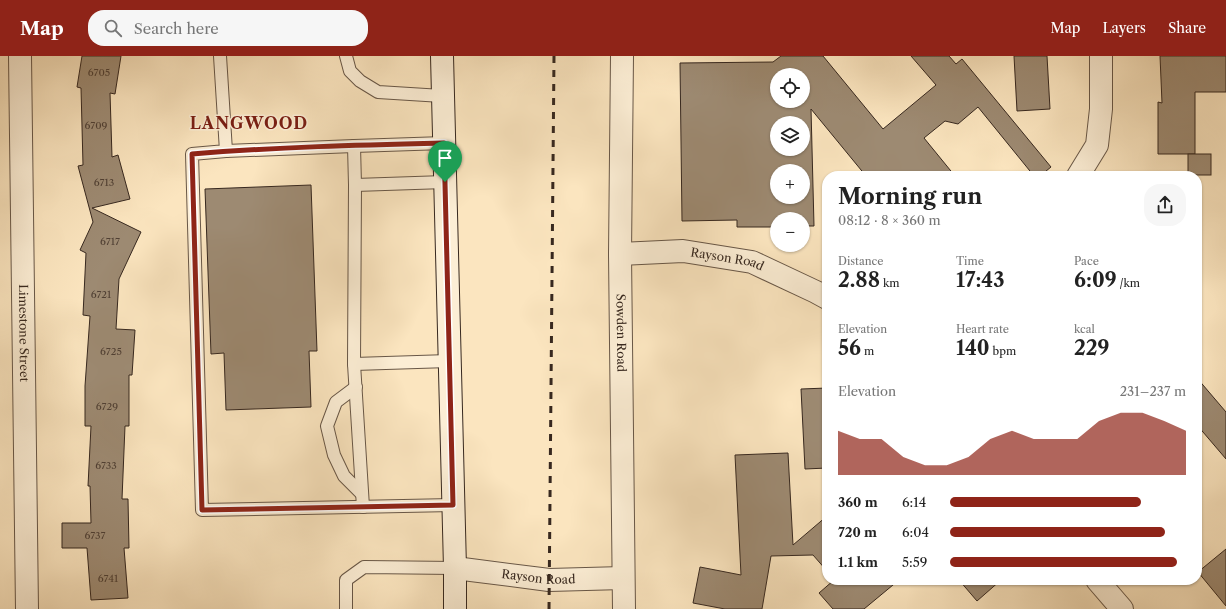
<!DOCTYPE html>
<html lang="en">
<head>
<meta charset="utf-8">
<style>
  :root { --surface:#fff; --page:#f6f6f6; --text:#222; --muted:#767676; --accent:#8f2418 }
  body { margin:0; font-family:"Libre Caslon Text",serif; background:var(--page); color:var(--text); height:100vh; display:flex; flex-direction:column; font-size:15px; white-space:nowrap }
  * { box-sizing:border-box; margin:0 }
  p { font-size:13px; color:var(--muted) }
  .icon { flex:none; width:22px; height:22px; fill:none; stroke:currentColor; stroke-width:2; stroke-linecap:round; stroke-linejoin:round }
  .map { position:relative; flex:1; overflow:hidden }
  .drawer { position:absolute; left:822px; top:115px; width:380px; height:414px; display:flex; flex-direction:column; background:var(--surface); border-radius:16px; box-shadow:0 1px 3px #0004 }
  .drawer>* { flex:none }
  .buttons { position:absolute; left:770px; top:12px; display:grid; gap:8px }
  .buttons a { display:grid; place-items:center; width:40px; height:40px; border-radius:50%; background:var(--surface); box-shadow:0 1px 3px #0004; font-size:20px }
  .pin { position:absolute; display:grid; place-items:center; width:34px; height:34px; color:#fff; margin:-41px -17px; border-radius:50% 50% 50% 0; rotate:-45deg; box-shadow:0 0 4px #0007 }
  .pin .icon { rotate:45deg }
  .round { display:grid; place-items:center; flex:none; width:42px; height:42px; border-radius:16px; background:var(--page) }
  .headline { display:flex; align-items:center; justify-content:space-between; height:68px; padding:0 16px }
  h1 { font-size:22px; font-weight:700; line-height:30px }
  .figures { display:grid; grid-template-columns:repeat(3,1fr); gap:6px; height:68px; padding:4px 16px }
  .figures div { display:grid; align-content:center }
  .figures b { font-size:20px; font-weight:700 }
  .figures small { font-size:11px; font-weight:400 }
  .figures p { font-size:11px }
  .chart { height:112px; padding:8px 16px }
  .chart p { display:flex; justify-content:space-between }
  .chart svg { width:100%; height:72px; margin-top:4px; fill:var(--accent); opacity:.7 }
  ul { padding:0 16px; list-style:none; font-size:13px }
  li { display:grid; grid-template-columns:64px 48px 1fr; align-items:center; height:30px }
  li i { height:10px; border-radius:5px; background:var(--accent) }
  header { display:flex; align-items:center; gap:24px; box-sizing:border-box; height:56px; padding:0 20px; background:var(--accent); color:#fff }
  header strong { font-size:19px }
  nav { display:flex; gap:22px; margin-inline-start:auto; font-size:14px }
  .search { width:280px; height:36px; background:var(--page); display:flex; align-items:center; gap:10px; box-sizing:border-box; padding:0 14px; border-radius:16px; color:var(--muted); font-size:15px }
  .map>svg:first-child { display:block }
  .building { fill:#9d8a72; stroke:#37281f; fill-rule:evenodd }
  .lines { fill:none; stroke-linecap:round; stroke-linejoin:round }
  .service-casing { stroke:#685747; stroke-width:14 }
  .minor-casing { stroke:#685747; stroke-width:24 }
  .tertiary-casing { stroke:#685747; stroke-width:24 }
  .secondary-casing { stroke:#37281f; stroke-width:24 }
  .service { stroke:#fceed5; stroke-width:12 }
  .minor { stroke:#fceed5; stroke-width:22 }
  .tertiary { stroke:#fceed5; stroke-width:22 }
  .secondary { stroke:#fceed5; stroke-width:22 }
  .rail { stroke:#37281f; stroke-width:3; stroke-dasharray:7 7; stroke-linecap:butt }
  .route-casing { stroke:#fff; stroke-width:8 }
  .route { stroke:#8f2418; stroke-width:5 }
  .labels { text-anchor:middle; stroke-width:3; stroke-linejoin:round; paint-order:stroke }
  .number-label { font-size:10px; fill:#504034 }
  .street-label { font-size:12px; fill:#37281f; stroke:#fceed5 }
  .district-label { font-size:16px; font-weight:bold; letter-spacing:1px; fill:#7a1f14; stroke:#fceed5 }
</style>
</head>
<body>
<header>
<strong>Map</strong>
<div class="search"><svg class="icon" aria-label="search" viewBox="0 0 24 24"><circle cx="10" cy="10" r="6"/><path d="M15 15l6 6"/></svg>Search here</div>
<nav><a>Map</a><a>Layers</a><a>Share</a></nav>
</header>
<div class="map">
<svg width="1226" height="553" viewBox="0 0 1226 553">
  <rect width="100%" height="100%" fill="#fbe5bf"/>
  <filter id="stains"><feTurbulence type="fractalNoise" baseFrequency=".005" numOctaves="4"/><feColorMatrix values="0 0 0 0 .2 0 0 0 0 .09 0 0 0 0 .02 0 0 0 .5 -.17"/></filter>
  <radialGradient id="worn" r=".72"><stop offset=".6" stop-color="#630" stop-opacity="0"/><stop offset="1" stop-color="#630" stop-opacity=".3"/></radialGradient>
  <g class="building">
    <path d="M 82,0 L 121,0 L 115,38 L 110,37 L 112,101 L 118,99 L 130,143 L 92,152 L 141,176 L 119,223 L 116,273 L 135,274 L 132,319 L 129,319 L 129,370 L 125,370 L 122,443 L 128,443 L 129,492 L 124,492 L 128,542 L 91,544 L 87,492 L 62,492 L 62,467 L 91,467 L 90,430 L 88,430 L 91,370 L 85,370 L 85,330 L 90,260 L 83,259 L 86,197 L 80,194 L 93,166 L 78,110 L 83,109 L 81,32 L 77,31 Z"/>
    <path d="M 781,0 L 823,0 L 883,73 L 936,29 L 911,0 L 949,0 L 956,8 L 962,3 L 1051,111 L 1040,120 L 1034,120 L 978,51 L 958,68 L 945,65 L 924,82 L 955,120 L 866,120 L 811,53 L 814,170 L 803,170 L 803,163 L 777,163 L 777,171 L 737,171 L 737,164 L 682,165 L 680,7 L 773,6 ZM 777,19 L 803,19 L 803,45 L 777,45 ZM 777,67 L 803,67 L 803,93 L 777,93 ZM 777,115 L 803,115 L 803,141 L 777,141 Z"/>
    <path d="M 1014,0 L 1047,0 L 1050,53 L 1017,55 Z"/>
    <path d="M 1160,0 L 1226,0 L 1226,36 L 1195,36 L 1195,98 L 1158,98 L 1158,46 L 1162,47 Z"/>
    <rect x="1188" y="98" width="23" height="21"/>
    <path d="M 311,129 L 317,295 L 309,295 L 311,351 L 226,354 L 224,297 L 211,298 L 205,133 Z"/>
    <path d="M 1197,322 L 1226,356 L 1226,403 L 1197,369 Z"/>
    <path d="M 827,332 L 827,412 L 805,413 L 801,333 Z"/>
    <path d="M 788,397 L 793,489 L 827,460 L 827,515 L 813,499 L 771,500 L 762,553 L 725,553 L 693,547 L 700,511 L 741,519 L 735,399 Z"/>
    <path d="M 1226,493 L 1226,550 L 1198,516 Z"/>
    <path d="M 834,524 L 899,524 L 864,553 L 833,553 L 819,537 Z"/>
    <path d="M 959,524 L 1001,524 L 977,545 Z"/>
  </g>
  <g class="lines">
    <defs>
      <g id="service">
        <path d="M 220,0 L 226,95 L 192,98 L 202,454 L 453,449"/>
        <path d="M 346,0 L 350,15 L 360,25 L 378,36 L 442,40"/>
        <path d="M 354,90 L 355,129 L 354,308 L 363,451"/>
        <path d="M 226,95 L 354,90 L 444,87"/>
        <path d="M 355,129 L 445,126"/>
        <path d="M 354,308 L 449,305"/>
        <path d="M 356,331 L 336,346 L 327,370 L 334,399 L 344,420 L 361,437"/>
        <path d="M 346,553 L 346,524 L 364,511 L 455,512"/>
      </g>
      <g id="minor">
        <path id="s1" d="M 20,0 L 27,553"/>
        <path d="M 1078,120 L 1097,89 L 1101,53 L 1101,0"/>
        <path id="s2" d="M 620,198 L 683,195 L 752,206 L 816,236 L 827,242"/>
        <path id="s3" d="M 455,512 L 549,524 L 623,522"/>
        <path d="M 1097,524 L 1122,553"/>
      </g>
      <g id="tertiary">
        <path id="s4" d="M 622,0 L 620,198 L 624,553"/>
      </g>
      <path id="secondary" d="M 442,0 L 455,512 L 455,553"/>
    </defs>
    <use href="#service" class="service-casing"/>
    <use href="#minor" class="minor-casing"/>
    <use href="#tertiary" class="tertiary-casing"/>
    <use href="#secondary" class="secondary-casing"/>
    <use href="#service" class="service"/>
    <use href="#minor" class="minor"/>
    <use href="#tertiary" class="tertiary"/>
    <use href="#secondary" class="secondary"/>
    <path class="rail" d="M 549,553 L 554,0"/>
  </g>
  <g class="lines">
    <defs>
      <path id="route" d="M 444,87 L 453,449 L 202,454 L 192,98 C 276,91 360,89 444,87 Z"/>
    </defs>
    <use href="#route" class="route-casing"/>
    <use href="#route" class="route"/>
  </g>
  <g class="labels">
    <g class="number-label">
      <text x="99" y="20">6705</text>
      <text x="96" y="73">6709</text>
      <text x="104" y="130">6713</text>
      <text x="110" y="189">6717</text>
      <text x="101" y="242">6721</text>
      <text x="111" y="299">6725</text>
      <text x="107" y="354">6729</text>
      <text x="106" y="413">6733</text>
      <text x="95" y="483">6737</text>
      <text x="108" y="526">6741</text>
    </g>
    <g class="street-label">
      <text dy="4" stroke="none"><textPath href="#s2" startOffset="108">Rayson Road</textPath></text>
      <text dy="4" stroke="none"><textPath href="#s1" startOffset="277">Limestone Street</textPath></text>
      <text dy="4" stroke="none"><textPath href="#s4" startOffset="277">Sowden Road</textPath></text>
      <text dy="4" stroke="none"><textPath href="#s3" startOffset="84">Rayson Road</textPath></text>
    </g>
    <g class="district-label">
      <text x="249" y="73">LANGWOOD</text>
    </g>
  </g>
  <rect width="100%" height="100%" filter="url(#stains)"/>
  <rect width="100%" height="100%" fill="url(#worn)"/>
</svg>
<div class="buttons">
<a><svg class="icon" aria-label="locate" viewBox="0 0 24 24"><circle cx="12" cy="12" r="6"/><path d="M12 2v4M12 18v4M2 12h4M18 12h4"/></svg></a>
<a><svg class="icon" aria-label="layers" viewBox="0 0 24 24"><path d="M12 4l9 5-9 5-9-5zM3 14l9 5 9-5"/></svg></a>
<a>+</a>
<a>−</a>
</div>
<div class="pin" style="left:445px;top:126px;background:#1e9e55"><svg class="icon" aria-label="arrive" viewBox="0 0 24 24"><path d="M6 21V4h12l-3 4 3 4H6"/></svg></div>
<section class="drawer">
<div class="headline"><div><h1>Morning run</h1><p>08:12 · 8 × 360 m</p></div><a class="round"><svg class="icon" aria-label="share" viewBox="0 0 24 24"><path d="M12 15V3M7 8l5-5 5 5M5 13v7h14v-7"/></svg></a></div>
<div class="figures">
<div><p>Distance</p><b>2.88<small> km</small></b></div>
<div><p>Time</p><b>17:43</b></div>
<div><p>Pace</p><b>6:09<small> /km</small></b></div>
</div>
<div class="figures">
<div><p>Elevation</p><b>56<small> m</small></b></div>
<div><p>Heart rate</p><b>140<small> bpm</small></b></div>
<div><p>kcal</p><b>229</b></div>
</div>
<div class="chart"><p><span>Elevation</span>231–237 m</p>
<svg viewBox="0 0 160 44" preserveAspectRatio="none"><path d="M0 44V17L10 22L20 22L30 33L40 38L50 38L60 33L70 22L80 17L90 22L100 22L110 22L120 11L130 6L140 6L150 11L160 17V44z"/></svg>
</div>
<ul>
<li><b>360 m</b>6:14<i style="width:81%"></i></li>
<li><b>720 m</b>6:04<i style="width:91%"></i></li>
<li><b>1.1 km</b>5:59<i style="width:96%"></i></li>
</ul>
</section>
</div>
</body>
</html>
